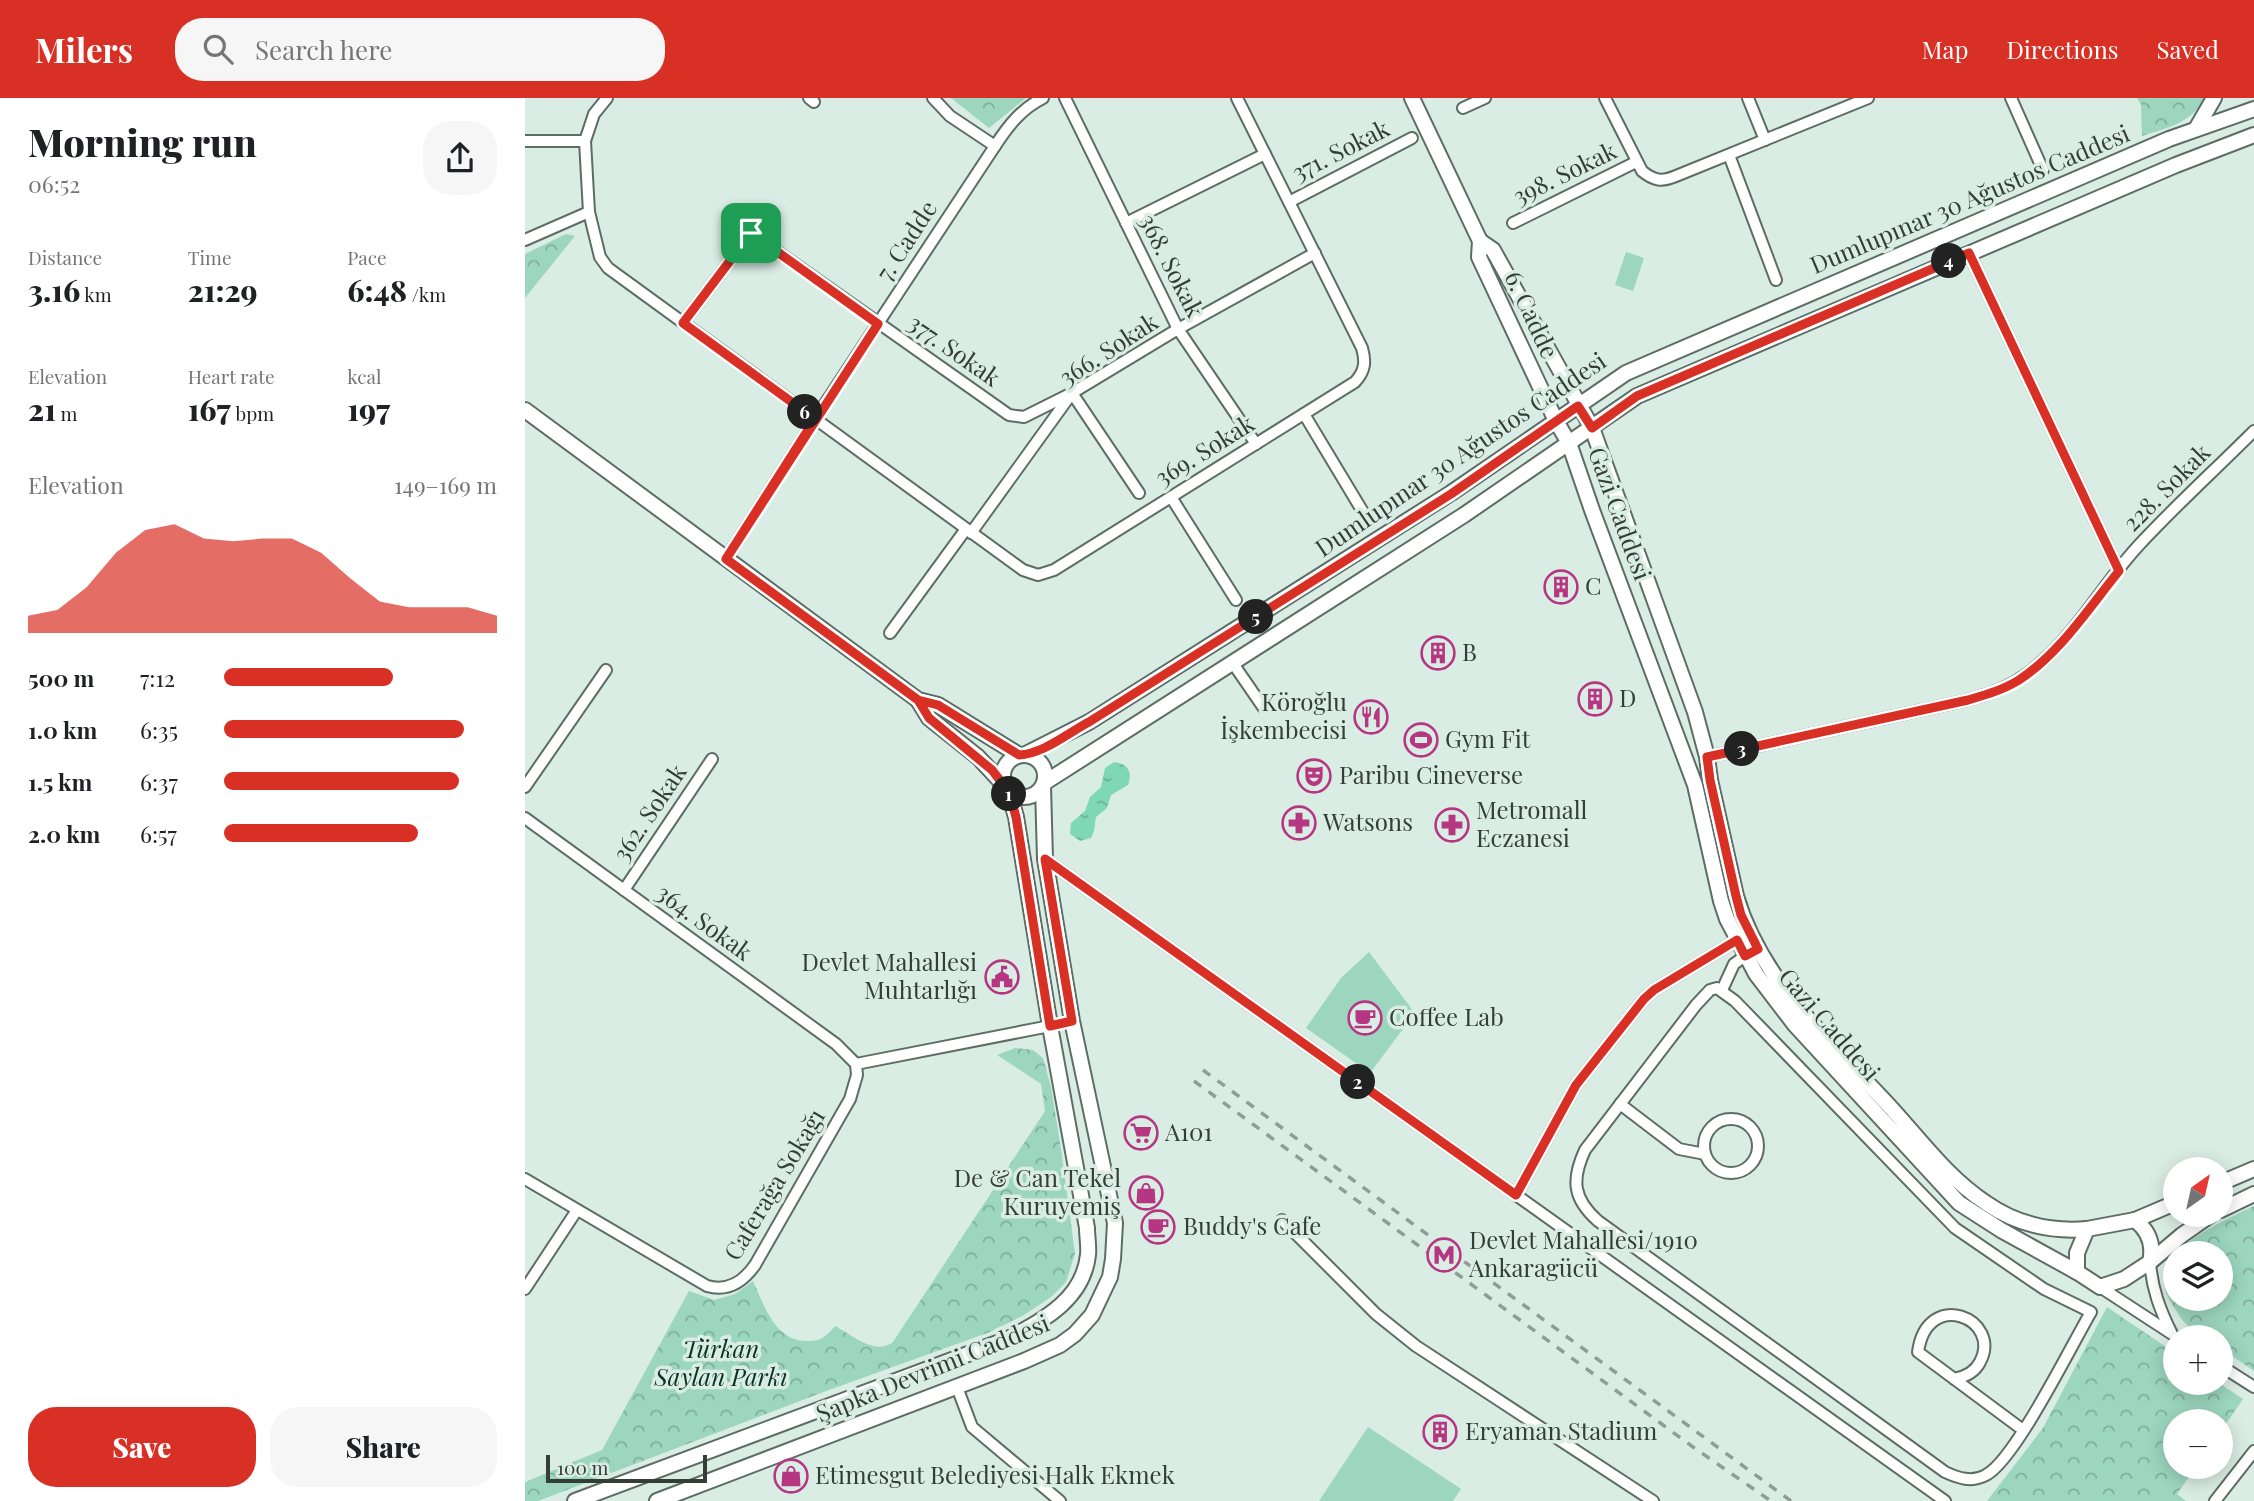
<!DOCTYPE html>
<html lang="en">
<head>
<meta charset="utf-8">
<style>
  :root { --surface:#fff; --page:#f6f6f6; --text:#202124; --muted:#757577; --accent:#d93025 }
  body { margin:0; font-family:"Playfair Display",serif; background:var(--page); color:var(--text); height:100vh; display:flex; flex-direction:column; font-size:26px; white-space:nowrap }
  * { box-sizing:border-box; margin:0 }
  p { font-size:23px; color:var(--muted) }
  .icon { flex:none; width:38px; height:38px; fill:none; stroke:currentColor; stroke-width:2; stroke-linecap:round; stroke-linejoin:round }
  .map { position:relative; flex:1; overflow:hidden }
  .side { display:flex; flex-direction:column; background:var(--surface); width:525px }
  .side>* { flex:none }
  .needle { width:46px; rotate:34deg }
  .buttons { position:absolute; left:1638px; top:1059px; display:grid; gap:14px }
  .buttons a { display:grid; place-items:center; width:70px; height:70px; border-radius:50%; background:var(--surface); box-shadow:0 4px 18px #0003; font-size:35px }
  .scale { position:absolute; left:21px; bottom:18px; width:161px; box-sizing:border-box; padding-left:7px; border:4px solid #353d39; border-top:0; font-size:19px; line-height:24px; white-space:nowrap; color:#353d39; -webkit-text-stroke:5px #daede5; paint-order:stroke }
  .pin { position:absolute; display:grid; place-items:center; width:60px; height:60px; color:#fff; margin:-30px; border-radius:14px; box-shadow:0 4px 10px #0006 }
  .km { position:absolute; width:35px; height:35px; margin:-18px; border-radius:50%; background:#222; color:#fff; font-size:19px; line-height:35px; text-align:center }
  .round { display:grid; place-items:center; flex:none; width:74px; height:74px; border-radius:28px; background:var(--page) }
  .overview { display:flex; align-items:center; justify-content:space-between; height:119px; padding:0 28px }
  h1 { font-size:38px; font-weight:800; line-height:52px }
  .metrics { display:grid; grid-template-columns:repeat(3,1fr); gap:10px; height:119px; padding:7px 28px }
  .metrics div { display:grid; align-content:center }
  .metrics b { font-size:30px; font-weight:800 }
  .metrics small { font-size:19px; font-weight:400 }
  .metrics p { font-size:19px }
  .chart { height:196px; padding:14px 28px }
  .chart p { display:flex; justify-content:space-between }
  .chart svg { width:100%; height:126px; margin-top:7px; fill:var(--accent); opacity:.7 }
  .cta { display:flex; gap:14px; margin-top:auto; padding:14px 28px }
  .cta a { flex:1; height:80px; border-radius:28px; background:var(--accent); color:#fff; font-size:28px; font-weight:800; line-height:80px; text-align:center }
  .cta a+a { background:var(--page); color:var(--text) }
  ul { padding:0 28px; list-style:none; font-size:23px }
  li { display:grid; grid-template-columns:112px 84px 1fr; align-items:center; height:52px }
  li i { height:18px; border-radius:9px; background:var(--accent) }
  header { display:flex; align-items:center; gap:42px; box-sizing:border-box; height:98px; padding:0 35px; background:var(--accent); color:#fff }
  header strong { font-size:33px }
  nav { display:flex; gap:38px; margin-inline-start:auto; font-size:24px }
  .search { width:490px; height:63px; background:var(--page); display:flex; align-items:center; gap:18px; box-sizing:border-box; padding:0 24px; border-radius:28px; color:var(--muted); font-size:26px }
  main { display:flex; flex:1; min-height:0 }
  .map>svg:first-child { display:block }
  .grass { fill:#9cd6bf }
  .park { fill:url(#park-crowns); fill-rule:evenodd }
  .water { fill:url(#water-ripples) }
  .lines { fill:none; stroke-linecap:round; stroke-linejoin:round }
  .minor-casing { stroke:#5c6d66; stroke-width:14 }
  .major-casing { stroke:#5c6d66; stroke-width:18 }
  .minor { stroke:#fff; stroke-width:10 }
  .major { stroke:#fff; stroke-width:14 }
  .rail { stroke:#8f9d96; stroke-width:3.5; stroke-dasharray:9 9; stroke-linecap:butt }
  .route-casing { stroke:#fff; stroke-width:14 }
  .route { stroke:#d93025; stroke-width:9 }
  .labels { text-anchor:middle; stroke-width:7; stroke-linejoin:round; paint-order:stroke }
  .street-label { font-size:24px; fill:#353d39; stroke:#daede5 }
  .poi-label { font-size:24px; fill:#353d39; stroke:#daede5; text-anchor:start }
  .park-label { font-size:24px; font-style:italic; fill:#083326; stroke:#daede5 }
</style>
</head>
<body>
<header>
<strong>Milers</strong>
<div class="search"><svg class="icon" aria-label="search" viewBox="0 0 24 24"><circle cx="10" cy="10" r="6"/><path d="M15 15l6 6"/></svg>Search here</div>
<nav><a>Map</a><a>Directions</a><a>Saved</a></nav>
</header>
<main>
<section class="side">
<div class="overview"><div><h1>Morning run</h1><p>06:52</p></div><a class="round"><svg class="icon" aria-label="share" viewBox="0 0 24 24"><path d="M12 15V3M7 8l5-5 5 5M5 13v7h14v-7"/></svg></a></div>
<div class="metrics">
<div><p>Distance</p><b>3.16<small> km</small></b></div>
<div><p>Time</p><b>21:29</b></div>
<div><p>Pace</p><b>6:48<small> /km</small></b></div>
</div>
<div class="metrics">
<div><p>Elevation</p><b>21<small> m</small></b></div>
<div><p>Heart rate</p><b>167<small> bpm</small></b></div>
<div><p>kcal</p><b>197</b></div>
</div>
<div class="chart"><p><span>Elevation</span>149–169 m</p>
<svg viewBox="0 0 160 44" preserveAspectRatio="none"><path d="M0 44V38L10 36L20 28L30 16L40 8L50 6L60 11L70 12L80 11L90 11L100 16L110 25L120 33L130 35L140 35L150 35L160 38V44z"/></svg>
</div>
<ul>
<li><b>500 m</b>7:12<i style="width:62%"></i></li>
<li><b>1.0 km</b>6:35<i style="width:88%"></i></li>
<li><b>1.5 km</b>6:37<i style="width:86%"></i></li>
<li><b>2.0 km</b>6:57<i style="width:71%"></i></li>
</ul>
<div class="cta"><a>Save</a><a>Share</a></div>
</section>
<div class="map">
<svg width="1729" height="1403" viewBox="0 0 1729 1403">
  <defs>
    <pattern id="park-crowns" width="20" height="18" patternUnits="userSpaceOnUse" patternTransform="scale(1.75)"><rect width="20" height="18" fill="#9cd6bf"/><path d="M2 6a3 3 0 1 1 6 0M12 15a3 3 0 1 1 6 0" fill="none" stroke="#80af9c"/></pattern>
    <pattern id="water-ripples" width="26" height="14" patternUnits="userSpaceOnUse" patternTransform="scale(1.75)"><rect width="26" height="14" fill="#7ed8b7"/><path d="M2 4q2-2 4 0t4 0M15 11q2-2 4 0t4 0" fill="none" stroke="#68b096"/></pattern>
  </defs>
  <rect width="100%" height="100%" fill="#daede5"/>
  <g class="grass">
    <path d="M 1101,154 L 1119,160 L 1108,193 L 1090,187 Z"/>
    <path d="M 844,854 L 889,914 L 887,919 L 845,975 L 781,930 L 816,880 Z"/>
    <path d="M 843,1329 L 936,1391 L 928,1403 L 794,1403 Z"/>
  </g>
  <g class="park">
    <path d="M 426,0 L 501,0 L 464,30 Z"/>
    <path d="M 1612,0 L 1680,0 C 1665,26 1644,29 1617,38 L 1616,6 Z"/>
    <path d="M 41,136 L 50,138 L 0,200 L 0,156 Z"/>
    <path d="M 490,950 L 508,952 L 518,960 L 526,989 L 537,1057 L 550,1156 L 541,1184 L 526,1199 L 499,1217 L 465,1234 L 304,1292 L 13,1403 L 0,1403 L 0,1384 L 77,1352 L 164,1193 L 189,1202 L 210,1196 L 228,1183 C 239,1207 250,1243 282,1243 C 295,1244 302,1238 310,1228 C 327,1237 351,1258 368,1244 L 520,1013 L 516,986 L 472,957 Z"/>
    <path d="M 1729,1108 L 1729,1273 L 1696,1250 L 1696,1239 C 1677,1239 1661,1231 1652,1214 C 1648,1207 1641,1198 1640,1190 C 1637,1178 1642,1163 1650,1155 C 1667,1138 1707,1118 1729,1108 ZM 1650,1155 L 1696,1155 L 1696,1200 L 1650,1200 Z"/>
    <path d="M 1582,1209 L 1650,1255 L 1650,1284 L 1694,1285 L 1718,1301 L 1696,1333 L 1696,1323 L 1650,1323 L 1650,1368 L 1671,1369 L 1652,1396 L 1661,1403 L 1462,1403 L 1518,1330 Z"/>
  </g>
  <path class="water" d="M 589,664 C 603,666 608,674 603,687 L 586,697 L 582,710 L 571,719 L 569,733 L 566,740 L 555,743 L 545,736 L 546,725 L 560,713 L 565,699 L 576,689 L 580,670 Z"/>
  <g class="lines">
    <defs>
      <g id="minor">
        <path d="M 82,0 L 69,16 L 60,43 L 64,114 L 75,159 L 83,170 L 498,472 L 513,477 L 529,472 L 830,284 C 840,273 841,264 837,250 L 712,0"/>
        <path d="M 284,0 L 289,4"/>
        <path d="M 408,0 L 425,18 L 470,48"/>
        <path d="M 540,0 L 653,231 L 731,346"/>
        <path d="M 1080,0 L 1117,73 C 1129,83 1137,84 1151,78 L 1343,0"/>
        <path d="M 1223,0 L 1240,42"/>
        <path d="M 1486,0 L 1518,72"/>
        <path d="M 938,10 L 960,0"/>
        <path d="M 0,43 L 60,43"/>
        <path d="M 1204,57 L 1251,182"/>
        <path d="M 764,104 L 887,40"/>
        <path d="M 601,125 L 740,56"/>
        <path d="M 988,125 L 1111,64"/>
        <path d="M 0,142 L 64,114"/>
        <path d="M 1444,155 L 1594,473"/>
        <path d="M 158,225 L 226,135 L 484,317 L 499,319 L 547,295 L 614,395"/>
        <path d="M 779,316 L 844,424"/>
        <path d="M 646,399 L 711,502"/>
        <path d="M 446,435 L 547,295 L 653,231 L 790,155"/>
        <path d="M 201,461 L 290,321 L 470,48 C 483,28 496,11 518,0"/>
        <path d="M 365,535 L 441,431"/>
        <path d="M 707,564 L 738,609"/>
        <path d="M 1182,659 L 1443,602 C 1460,597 1477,592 1493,582 C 1545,549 1573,491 1614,447 C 1651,407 1691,371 1729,333"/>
        <path d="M 0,689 L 81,572"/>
        <path d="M 0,720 L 311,946 L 331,966"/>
        <path d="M 520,761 L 1420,1403"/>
        <path d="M 99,792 L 187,661"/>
        <path d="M 1192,890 L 1210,903 L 1430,1130 L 1519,1191 L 1566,1214 C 1546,1248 1490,1362 1461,1377 C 1447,1385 1433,1380 1420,1374 L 1073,1123 C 1048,1101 1046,1082 1060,1052 L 1171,907 L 1185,892 Z"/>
        <path d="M 1197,892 L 1209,866 L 1220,858"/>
        <path d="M 1095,1006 L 1154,1051 L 1180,1056"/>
        <circle cx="1206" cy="1048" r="27"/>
        <path d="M 0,1081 L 182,1188 C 203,1194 218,1184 230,1167 L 325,1001 L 332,977 L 331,966 L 525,928"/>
        <path d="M 991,1097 L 1051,987 L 1119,901 L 1129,892 L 1212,842"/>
        <path d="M 757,1122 L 851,1216 L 891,1248 L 1128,1403"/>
        <path d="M 1575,1189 L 1647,1236 C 1635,1212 1627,1191 1625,1164"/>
        <path d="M 0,1191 L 52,1112"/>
        <path d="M 1696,1268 L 1729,1289"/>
        <path d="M 1429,1281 C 1440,1279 1450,1274 1455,1264 C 1478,1221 1402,1189 1393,1254 L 1498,1332"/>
        <path d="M 432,1289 L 447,1329 L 535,1403"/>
        <path d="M 1690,1403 L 1729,1353"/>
      </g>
      <g id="major">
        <path d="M 887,0 L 955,143"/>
        <path d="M 1671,31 L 1689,0"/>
        <path d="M 0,312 L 393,602 L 413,607 L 494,657"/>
        <path d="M 393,602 L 404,620 L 453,659 L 478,686"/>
        <path d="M 501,656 L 564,624 L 926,395 L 1101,275 L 1644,41 L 1729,11"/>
        <circle cx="499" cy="678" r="21"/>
        <path d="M 519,685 L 939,417 L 1112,298 L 1651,67 L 1729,37"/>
        <path d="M 1696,1085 L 1729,1071"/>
        <path d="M 1696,1112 L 1729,1096"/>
        <path d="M 1610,1122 C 1624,1133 1629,1147 1625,1164 L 1599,1181 L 1575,1189 L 1552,1174 L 1552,1155 L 1562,1131 Z"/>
        <path d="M 1610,1122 L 1650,1105"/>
        <path d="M 1625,1164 L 1657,1137 L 1687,1116"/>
        <path d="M 1552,1174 L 1476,1132 L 1434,1105 L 1270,927 L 1231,876 L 1202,821 L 1196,803 L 1170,687 L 1067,412 L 1044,345 L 1031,323 L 954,159 L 955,143 L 968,152 L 1067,330 L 1170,614 L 1182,659 L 1185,682 L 1211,798 C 1236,884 1308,947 1367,1011 C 1396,1043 1424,1081 1461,1105 C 1491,1126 1526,1134 1562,1131"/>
        <path d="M 50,1403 L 483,1241 C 518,1222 558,1202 563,1157 C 564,1149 562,1139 562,1130 L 525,928 L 491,719 L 484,694"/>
        <path d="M 132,1403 L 499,1263 L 535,1247 L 550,1236 L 567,1217 L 585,1179 L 588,1161 L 590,1125 L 547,923 L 520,761 L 518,688"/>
      </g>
    </defs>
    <use href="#minor" class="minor-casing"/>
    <use href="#major" class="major-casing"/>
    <use href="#minor" class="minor"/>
    <use href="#major" class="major"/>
    <g class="rail">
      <path d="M 678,972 L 1266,1403"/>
      <path d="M 669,983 L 1168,1349 L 1246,1403"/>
    </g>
  </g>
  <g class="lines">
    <defs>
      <path id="route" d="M 226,135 L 353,226 L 201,461 L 393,602 L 404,620 L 467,672 L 484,694 L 491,719 L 525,928 L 547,923 L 520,761 L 991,1097 L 1051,987 L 1119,901 L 1129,892 L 1212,842 L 1220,858 L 1233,851 L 1216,817 L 1211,798 L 1185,682 L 1182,659 L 1443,602 C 1460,597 1478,592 1494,582 C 1535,555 1563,511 1594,473 L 1444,155 L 1112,298 L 1067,330 L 1053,308 L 926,396 L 564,624 C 543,635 518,656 494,657 L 413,607 L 393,602 L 201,461 L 290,321 L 158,225 L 226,135"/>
    </defs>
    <use href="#route" class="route-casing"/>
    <use href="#route" class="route"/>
  </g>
  <defs>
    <symbol id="building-ring" viewBox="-11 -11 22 22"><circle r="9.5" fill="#daede5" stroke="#b63682" stroke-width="1.5"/><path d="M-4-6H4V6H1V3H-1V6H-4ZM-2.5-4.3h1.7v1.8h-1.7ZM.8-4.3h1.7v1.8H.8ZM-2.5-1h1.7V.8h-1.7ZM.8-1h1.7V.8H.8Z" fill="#b63682"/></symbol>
    <symbol id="restaurant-ring" viewBox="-11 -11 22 22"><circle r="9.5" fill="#daede5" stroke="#b63682" stroke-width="1.5"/><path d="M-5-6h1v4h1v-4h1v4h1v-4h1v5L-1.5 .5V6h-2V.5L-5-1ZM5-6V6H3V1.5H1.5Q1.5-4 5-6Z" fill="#b63682"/></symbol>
    <symbol id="stadium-ring" viewBox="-11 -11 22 22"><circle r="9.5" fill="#daede5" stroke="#b63682" stroke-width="1.5"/><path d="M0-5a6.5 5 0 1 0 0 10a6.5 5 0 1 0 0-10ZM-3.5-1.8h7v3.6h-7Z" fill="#b63682"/></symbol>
    <symbol id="theatre-ring" viewBox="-11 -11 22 22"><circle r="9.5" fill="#daede5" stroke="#b63682" stroke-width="1.5"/><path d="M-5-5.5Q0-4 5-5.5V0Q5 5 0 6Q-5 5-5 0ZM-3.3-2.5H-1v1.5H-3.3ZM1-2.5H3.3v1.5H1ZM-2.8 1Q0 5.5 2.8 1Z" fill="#b63682"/></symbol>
    <symbol id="pharmacy-ring" viewBox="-11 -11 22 22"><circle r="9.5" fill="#daede5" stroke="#b63682" stroke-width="1.5"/><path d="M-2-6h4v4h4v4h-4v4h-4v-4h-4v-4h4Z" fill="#b63682"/></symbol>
    <symbol id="civic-ring" viewBox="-11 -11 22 22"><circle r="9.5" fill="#daede5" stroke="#b63682" stroke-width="1.5"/><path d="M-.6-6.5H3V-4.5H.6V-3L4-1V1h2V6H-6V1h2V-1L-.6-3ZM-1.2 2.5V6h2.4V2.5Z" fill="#b63682"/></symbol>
    <symbol id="cafe-ring" viewBox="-11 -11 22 22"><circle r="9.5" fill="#daede5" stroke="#b63682" stroke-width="1.5"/><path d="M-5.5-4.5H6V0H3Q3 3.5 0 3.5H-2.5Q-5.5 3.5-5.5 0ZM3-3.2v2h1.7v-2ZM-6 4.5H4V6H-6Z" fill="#b63682"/></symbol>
    <symbol id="supermarket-ring" viewBox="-11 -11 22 22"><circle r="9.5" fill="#daede5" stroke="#b63682" stroke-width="1.5"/><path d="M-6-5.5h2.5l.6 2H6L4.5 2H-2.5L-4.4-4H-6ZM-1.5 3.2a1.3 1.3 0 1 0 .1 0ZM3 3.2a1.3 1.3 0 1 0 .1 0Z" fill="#b63682"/></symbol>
    <symbol id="shop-ring" viewBox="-11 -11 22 22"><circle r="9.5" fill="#daede5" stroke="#b63682" stroke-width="1.5"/><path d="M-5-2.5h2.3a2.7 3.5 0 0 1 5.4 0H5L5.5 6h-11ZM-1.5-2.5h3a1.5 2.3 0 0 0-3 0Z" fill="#b63682"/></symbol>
    <symbol id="metro-ring" viewBox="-11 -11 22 22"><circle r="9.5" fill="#daede5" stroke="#b63682" stroke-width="1.5"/><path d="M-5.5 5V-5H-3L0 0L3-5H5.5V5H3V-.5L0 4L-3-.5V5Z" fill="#b63682"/></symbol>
  </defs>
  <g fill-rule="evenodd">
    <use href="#building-ring" x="1017" y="470" width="38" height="38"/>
    <use href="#building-ring" x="894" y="536" width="38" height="38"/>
    <use href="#building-ring" x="1051" y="582" width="38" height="38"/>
    <use href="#restaurant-ring" x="827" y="600" width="38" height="38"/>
    <use href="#stadium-ring" x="877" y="623" width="38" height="38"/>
    <use href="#theatre-ring" x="770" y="659" width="38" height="38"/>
    <use href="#pharmacy-ring" x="755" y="706" width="38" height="38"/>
    <use href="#pharmacy-ring" x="908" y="708" width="38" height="38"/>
    <use href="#civic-ring" x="458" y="860" width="38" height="38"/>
    <use href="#cafe-ring" x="821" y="901" width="38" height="38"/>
    <use href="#supermarket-ring" x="597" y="1016" width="38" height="38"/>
    <use href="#shop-ring" x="602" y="1076" width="38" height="38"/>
    <use href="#cafe-ring" x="614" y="1110" width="38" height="38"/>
    <use href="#metro-ring" x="900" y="1138" width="38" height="38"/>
    <use href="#building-ring" x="896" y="1315" width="38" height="38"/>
    <use href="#shop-ring" x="247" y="1359" width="38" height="38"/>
  </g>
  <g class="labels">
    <g class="street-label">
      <text transform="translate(816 53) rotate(-27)" y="8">371. Sokak</text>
      <text transform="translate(1040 76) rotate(-26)" y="8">398. Sokak</text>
      <text transform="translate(1445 102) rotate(-23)" y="8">Dumlupınar 30 Ağustos Caddesi</text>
      <text transform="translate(382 143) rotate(-57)" y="8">7. Cadde</text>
      <text transform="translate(646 168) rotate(63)" y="8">368. Sokak</text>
      <text transform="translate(1006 217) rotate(65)" y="8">6. Cadde</text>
      <text transform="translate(584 252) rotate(-33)" y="8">366. Sokak</text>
      <text transform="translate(429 253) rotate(35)" y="8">377. Sokak</text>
      <text transform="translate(680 353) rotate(-32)" y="8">369. Sokak</text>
      <text transform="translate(936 357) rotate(-34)" y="8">Dumlupınar 30 Ağustos Caddesi</text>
      <text transform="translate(1642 390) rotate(-45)" y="8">228. Sokak</text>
      <text transform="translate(1094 416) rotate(70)" y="8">Gazi Caddesi</text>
      <text transform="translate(125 715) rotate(-56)" y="8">362. Sokak</text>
      <text transform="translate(179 825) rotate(36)" y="8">364. Sokak</text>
      <text transform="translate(1304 927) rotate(49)" y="8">Gazi Caddesi</text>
      <text transform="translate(250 1087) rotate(-59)" y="8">Caferağa Sokağı</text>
      <text transform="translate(408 1271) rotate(-22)" y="8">Şapka Devrimi Caddesi</text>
    </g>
    <g class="poi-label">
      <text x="1060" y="497">C</text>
      <text x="937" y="563">B</text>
      <text x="1094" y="609">D</text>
      <text x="822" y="613" text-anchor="end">Köroğlu<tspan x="822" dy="28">İşkembecisi</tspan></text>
      <text x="920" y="650">Gym Fit</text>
      <text x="814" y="686">Paribu Cineverse</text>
      <text x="951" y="721">Metromall<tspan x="951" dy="28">Eczanesi</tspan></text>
      <text x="798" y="733">Watsons</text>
      <text x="452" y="873" text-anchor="end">Devlet Mahallesi<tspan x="452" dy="28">Muhtarlığı</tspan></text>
      <text x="864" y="928">Coffee Lab</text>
      <text x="640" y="1043">A101</text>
      <text x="596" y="1089" text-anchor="end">De &amp; Can Tekel<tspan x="596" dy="28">Kuruyemiş</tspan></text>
      <text x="658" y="1137">Buddy's Cafe</text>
      <text x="944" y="1151">Devlet Mahallesi/1910<tspan x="944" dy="28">Ankaragücü</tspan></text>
      <text x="940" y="1342">Eryaman Stadium</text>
      <text x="290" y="1386">Etimesgut Belediyesi Halk Ekmek</text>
    </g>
    <g class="park-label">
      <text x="196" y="1260">Türkan<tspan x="196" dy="28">Saylan Parkı</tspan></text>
    </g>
  </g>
</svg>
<div class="buttons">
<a><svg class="needle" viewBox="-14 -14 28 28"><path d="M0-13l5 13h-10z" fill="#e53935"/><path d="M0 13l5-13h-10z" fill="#757577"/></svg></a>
<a><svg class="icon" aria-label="layers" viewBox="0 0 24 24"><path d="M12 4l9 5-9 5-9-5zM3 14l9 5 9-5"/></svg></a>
<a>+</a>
<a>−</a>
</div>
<div class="scale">100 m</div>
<div class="pin" style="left:226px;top:135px;background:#1e9e55"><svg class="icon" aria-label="arrive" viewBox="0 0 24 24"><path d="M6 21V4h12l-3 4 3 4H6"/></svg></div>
<b class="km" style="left:484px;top:696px">1</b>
<b class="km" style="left:833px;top:984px">2</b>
<b class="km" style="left:1217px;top:651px">3</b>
<b class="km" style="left:1424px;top:163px">4</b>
<b class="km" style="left:731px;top:519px">5</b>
<b class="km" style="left:280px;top:314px">6</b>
</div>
</main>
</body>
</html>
